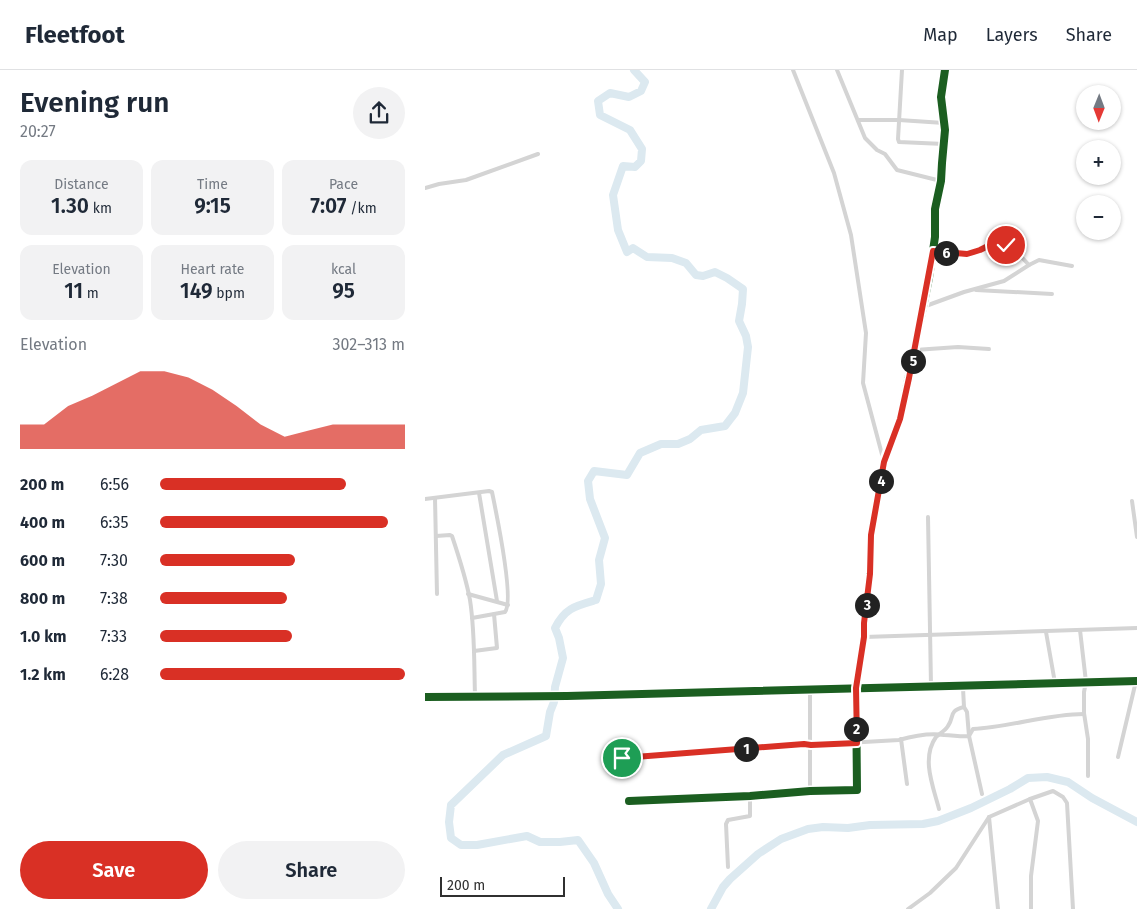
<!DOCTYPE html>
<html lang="en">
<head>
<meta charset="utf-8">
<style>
  :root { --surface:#fff; --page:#f2f2f3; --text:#1f2937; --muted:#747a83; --line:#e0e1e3; --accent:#d93025 }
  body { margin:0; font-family:"Fira Sans",sans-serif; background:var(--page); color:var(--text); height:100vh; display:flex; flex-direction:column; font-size:19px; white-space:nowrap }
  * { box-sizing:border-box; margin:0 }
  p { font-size:16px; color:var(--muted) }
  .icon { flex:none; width:28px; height:28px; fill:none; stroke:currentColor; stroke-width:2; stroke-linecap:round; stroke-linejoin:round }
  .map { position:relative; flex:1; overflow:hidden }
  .panel { display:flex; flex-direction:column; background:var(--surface); width:425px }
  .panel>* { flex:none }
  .needle { width:32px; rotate:181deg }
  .fabs { position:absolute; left:651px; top:15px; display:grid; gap:10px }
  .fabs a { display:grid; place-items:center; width:45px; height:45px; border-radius:50%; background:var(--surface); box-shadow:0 1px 4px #0004; font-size:25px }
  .scale { position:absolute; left:15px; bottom:12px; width:125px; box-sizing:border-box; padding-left:5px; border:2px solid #303030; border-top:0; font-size:14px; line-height:18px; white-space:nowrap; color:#303030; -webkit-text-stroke:4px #fff; paint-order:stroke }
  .pin { position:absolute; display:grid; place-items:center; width:42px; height:42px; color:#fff; margin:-21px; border:2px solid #fff; border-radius:50%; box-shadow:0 1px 5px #0007 }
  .km { position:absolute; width:25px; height:25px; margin:-12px; border-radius:50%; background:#222; color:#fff; font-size:14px; line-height:25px; text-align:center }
  .round { display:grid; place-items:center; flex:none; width:52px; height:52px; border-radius:26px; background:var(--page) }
  .headline { display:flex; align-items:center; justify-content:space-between; height:85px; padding:0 20px }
  h1 { font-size:28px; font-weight:600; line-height:38px }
  .figures { display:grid; grid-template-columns:repeat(3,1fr); gap:8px; height:85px; padding:5px 20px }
  .figures div { display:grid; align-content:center; border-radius:12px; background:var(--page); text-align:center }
  .figures b { font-size:21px; font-weight:600 }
  .figures small { font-size:14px; font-weight:400 }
  .figures p { font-size:14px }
  .chart { height:140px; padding:10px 20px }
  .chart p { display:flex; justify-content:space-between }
  .chart svg { width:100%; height:90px; margin-top:5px; fill:var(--accent); opacity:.7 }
  .cta { display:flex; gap:10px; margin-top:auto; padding:10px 20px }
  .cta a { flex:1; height:58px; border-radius:30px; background:var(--accent); color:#fff; font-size:20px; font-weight:600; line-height:58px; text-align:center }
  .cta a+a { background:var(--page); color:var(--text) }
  ul { padding:0 20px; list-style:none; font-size:16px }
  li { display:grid; grid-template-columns:80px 60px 1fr; align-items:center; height:38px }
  li i { height:12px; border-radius:6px; background:var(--accent) }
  header { display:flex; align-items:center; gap:30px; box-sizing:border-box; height:70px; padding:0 25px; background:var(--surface); border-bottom:1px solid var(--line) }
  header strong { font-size:24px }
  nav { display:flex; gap:28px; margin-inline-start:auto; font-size:18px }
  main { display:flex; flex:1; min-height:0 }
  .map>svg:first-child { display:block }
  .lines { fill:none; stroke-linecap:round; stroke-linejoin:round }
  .river { stroke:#dce9f0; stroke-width:8 }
  .street { stroke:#d4d4d4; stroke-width:4 }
  .secondary { stroke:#cecece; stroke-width:5.5 }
  .cycleway-casing { stroke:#fff; stroke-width:11 }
  .cycleway { stroke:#1b5e20; stroke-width:8 }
  .route-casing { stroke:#fff; stroke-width:10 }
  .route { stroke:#d93025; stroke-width:6 }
</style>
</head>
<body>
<header>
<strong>Fleetfoot</strong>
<nav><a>Map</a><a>Layers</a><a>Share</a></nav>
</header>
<main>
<section class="panel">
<div class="headline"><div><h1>Evening run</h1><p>20:27</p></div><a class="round"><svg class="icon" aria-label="share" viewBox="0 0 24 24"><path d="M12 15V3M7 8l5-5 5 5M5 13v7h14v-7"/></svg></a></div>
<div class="figures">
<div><p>Distance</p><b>1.30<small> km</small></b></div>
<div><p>Time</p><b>9:15</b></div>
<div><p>Pace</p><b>7:07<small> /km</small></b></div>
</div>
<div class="figures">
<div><p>Elevation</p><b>11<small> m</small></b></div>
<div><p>Heart rate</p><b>149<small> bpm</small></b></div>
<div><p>kcal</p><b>95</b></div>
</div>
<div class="chart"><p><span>Elevation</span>302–313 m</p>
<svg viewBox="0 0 160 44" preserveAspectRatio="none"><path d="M0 44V32L10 32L20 23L30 18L40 12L50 6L60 6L70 9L80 15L90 23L100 32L110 38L120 35L130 32L140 32L150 32L160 32V44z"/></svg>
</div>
<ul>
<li><b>200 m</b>6:56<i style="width:76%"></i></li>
<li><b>400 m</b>6:35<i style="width:93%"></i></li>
<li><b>600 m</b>7:30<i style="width:55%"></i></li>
<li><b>800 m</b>7:38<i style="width:52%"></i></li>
<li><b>1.0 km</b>7:33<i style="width:54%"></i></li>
<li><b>1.2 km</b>6:28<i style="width:100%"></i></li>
</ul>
<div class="cta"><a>Save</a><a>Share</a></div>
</section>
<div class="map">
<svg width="712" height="839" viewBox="0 0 712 839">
  <rect width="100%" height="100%" fill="#fff"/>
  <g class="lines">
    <g class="river">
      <path d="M 193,839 L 183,824 L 169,793 L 153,770 L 135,772 L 115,772 L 102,766 L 52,775 L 36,775 L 26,768 L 24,752 L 26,735 L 78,685 L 121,666 L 125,642 L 129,632 L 130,617 L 138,588 L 134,568 L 130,558 C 140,538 150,536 171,530 L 176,514 L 174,490 L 180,468 L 165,429 L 163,411 L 169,401 L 202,405 L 215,383 L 236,374 L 253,374 L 265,369 L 276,360 L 300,356 L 310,343 L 318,323 L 323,277 L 321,266 L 314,251 L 317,234 L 318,219 L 302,208 L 290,202 L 278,206 L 271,205 L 261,193 L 247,188 L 222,187 L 208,178 L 202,182 L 193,160 L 188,125 L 198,96 L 210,97 L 216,91 L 217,79 L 205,60 L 175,45 L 173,31 L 185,23 L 204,27 L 216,21 L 220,12 L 209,0"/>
      <path d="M 286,839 L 298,817 L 305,809 L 333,784 L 356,769 L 383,759 L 398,757 L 423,758 L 445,755 L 498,754 L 513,751 L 546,738 L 585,719 L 603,708 L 622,707 L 643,712 L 667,728 L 712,752"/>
    </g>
    <g class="street">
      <path d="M 368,0 L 409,103 L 426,165 L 441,263 L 438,313 L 459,392"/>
      <path d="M 412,0 L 440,68 L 452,80 L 460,84 L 472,100 L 516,111"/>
      <path d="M 477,0 L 473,69 L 474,72 L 519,74"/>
      <path d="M 433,50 L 474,50 L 519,53"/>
      <path d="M 0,118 L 14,114 L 41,110 L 113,84"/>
      <path d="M 508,181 L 542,184 L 555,180 L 571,172 L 589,179 L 604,195"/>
      <path d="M 551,220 L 627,224"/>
      <path d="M 498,237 L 539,222 L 579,211 L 604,195 L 614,190 L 647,196"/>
      <path d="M 490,280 L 533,277 L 564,279"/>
      <path d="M 54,423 L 72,531"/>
      <path d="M 10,428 L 12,524"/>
      <path d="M 0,429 L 64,421 L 67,422 C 71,442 90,530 80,542 L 47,548"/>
      <path d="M 707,431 L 712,467"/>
      <path d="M 503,447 L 506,616"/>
      <path d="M 11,466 L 25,465 L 27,466 C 34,487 41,508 45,530 C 50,562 49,594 50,626"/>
      <path d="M 43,524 L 83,535"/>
      <path d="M 655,560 L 661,612 L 659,622 L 659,643 L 663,669 L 663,706"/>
      <path d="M 621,562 L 630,613"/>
      <path d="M 439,567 L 712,558"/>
      <path d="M 49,581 L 72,578 L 69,544"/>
      <path d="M 538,618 L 539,637 L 542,642 L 544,666 L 557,724"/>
      <path d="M 476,669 L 482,714"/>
      <path d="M 693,687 L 711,611"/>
      <path d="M 197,688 L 379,674 L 386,675 L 474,670 C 488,666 505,663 519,665 C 528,665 536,667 544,666 L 548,659 C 586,657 622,644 659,644"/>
      <path d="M 385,721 L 385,619"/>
      <path d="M 605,729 L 613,751 L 606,806 L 606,839"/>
      <path d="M 204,731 L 325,726 L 385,721 L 432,720 L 431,618 L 439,567 L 439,553 L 445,504 L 446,465 L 459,392 L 475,349 L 504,208 L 510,167 L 510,139 L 516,111 L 517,93 L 520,60 L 516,27 L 520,0"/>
      <path d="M 514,739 C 508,716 496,688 511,667 C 515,663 520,661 523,656 C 530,646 523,641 539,637"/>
      <path d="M 564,747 L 573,839"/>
      <path d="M 303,797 L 301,754 L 303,750 L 325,746 L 325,726"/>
      <path d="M 483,839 L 505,823 L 531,798 L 564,747 L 605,729 L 628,721 L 638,727 L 642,733 L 648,839"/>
    </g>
    <path class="secondary" d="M 0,627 L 142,626 L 712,611"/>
    <defs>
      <g id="cycleway">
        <path d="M 0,627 L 142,626 L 712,611"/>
        <path d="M 204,731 L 325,726 L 385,721 L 432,720 L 431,618 L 439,567 L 439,553 L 445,504 L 446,465 L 459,392 L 475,349 L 504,208 L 510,167 L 510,139 L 516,111 L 517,93 L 520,60 L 516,27 L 520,0"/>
      </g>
    </defs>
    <use href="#cycleway" class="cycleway-casing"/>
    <use href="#cycleway" class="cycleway"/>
  </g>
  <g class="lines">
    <defs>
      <path id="route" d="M 197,688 L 379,674 L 386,675 L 432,673 L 431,618 L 439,567 L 439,553 L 445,504 L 446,465 L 459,392 L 475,349 L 484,308 L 508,181 L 542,184 L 555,180 L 571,172 L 581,175"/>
    </defs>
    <use href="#route" class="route-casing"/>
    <use href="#route" class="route"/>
  </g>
</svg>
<div class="fabs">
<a><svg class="needle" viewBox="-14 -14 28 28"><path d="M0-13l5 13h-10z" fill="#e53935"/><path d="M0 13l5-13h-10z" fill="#747a83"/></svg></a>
<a>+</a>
<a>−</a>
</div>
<div class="scale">200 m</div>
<div class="pin" style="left:197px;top:688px;background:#1e9e55"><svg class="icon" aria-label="arrive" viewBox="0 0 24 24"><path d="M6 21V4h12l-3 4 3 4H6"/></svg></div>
<div class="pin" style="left:581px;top:175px;background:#d93025"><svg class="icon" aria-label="check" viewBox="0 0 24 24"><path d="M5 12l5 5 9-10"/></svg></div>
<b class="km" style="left:321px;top:679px">1</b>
<b class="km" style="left:431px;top:659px">2</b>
<b class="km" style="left:442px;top:535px">3</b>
<b class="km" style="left:456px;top:411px">4</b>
<b class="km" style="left:488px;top:291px">5</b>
<b class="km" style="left:521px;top:183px">6</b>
</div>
</main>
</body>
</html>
